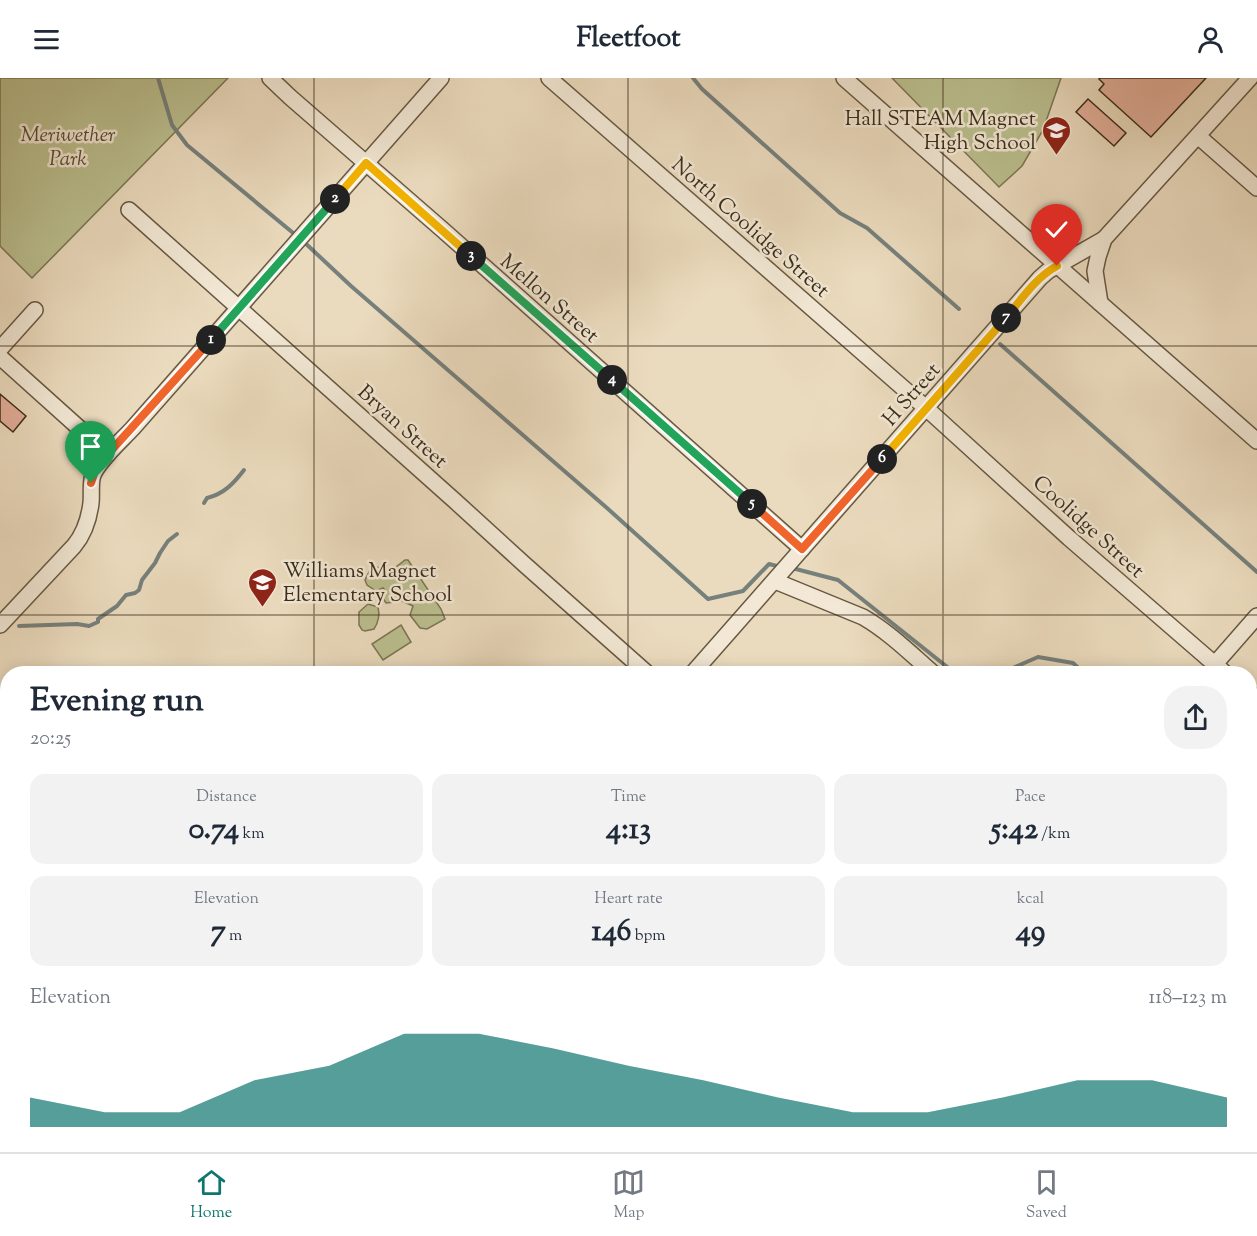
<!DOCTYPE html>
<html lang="en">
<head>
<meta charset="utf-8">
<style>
  :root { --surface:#fff; --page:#f2f2f3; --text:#1f2937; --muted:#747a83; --line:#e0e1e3; --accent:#0f766e }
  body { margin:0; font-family:"Sorts Mill Goudy",serif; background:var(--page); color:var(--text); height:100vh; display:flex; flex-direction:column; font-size:22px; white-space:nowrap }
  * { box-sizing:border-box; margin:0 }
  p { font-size:20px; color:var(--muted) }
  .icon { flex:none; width:33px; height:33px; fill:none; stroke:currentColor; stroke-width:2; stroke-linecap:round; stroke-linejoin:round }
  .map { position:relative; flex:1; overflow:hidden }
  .details { position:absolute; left:0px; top:588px; width:1257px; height:486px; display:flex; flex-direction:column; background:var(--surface); border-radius:24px 24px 0 0; box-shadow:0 3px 15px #0003 }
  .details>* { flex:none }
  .pin { position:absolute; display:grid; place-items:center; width:51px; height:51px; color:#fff; margin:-62px -26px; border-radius:50% 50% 50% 0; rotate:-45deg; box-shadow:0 0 6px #0007 }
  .pin .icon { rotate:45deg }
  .km { position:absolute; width:30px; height:30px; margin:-15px; border-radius:50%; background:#222; color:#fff; font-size:16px; line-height:30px; text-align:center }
  .round { display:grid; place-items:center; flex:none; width:63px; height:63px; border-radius:24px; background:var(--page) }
  .overview { display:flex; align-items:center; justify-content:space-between; height:102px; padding:0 30px }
  h1 { font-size:33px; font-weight:700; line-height:45px }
  .metrics { display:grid; grid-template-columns:repeat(3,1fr); gap:9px; height:102px; padding:6px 30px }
  .metrics div { display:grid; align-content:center; border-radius:15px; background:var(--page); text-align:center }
  .metrics b { font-size:30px; font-weight:700 }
  .metrics small { font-size:16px; font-weight:400 }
  .metrics p { font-size:16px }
  .chart { height:168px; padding:12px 30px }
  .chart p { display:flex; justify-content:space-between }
  .chart svg { width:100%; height:108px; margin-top:6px; fill:var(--accent); opacity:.7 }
  header { display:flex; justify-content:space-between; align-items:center; height:78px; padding:0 30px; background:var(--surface); font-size:27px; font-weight:700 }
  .tabs { display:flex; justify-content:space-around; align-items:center; height:84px; border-top:2px solid var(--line); background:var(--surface); font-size:16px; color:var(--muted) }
  .tabs a { display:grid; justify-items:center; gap:3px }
  .tabs .current { color:var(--accent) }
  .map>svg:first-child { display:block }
  .green { fill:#bbbf8f; stroke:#7b7654; stroke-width:1.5 }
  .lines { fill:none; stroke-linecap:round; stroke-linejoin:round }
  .stream { stroke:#76807c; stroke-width:4 }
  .building { fill:#e3af9a; stroke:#3b2d1a; stroke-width:1.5 }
  .minor-casing { stroke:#675843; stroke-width:18 }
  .minor { stroke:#f2e8d5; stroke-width:15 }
  .split-1-casing { stroke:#fff; stroke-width:12 }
  .split-2-casing { stroke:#fff; stroke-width:12 }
  .split-3-casing { stroke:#fff; stroke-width:12 }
  .split-4-casing { stroke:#fff; stroke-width:12 }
  .split-5-casing { stroke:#fff; stroke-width:12 }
  .split-6-casing { stroke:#fff; stroke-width:12 }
  .split-7-casing { stroke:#fff; stroke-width:12 }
  .split-8-casing { stroke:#fff; stroke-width:12 }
  .split-1 { stroke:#f0652b; stroke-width:8 }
  .split-2 { stroke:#22a559; stroke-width:8 }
  .split-3 { stroke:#f5b400; stroke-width:8 }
  .split-4 { stroke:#22a559; stroke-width:8 }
  .split-5 { stroke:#22a559; stroke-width:8 }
  .split-6 { stroke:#f0652b; stroke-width:8 }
  .split-7 { stroke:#f5b400; stroke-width:8 }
  .split-8 { stroke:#f5b400; stroke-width:8 }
  .grid { fill:none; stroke:#3b2d1a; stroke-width:1.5; stroke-opacity:0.55 }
  .labels { text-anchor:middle; stroke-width:5; stroke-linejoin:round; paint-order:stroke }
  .poi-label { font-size:21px; fill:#3b2d1a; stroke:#f2e8d5; text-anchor:end }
  .park-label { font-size:21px; font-style:italic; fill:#554a31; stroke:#f2e8d5 }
  .street-label { font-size:21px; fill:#3b2d1a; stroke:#f2e8d5 }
</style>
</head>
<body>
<header><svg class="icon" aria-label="menu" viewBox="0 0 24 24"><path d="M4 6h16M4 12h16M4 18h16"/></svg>Fleetfoot<svg class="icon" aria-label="person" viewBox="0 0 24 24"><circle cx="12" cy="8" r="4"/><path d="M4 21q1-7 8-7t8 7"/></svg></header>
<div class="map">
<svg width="1257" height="1074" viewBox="0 0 1257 1074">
  <rect width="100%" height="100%" fill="#ebdbbe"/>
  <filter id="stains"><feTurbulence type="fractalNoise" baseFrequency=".00333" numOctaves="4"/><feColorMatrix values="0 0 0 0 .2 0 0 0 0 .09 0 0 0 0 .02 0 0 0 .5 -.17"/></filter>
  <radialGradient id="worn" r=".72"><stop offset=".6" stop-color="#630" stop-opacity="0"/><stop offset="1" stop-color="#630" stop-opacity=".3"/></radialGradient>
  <g class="green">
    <path d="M 0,0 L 228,0 L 32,200 L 0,168 Z"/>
    <path d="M 892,0 L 1061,0 L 1043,52 L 1022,88 L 999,109 Z"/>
    <path d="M 405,482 L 408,482 L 441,531 L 445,541 L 427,551 L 420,550 L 410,537 L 413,528 L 400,522 L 395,524 L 386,525 L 382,519 L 386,513 L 383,510 L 376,513 L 367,507 L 365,502 L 371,490 C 378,487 384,492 391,496 L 396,489 Z"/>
    <path d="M 368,526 L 378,529 C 380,537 378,545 374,551 L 365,553 L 362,552 L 359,547 L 359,534 Z"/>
    <path d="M 401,547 L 411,564 L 383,582 L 372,566 Z"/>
    <path d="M 7,632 L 8,632 L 7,742 L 0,742 L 0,634 Z"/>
  </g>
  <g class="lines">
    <g class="stream">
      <path d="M 158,0 L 172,47 L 187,67 L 298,159"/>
      <path d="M 693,0 L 702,11 L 840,135 L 867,150 L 959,231"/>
      <path d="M 304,164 L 351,208 L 607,430 L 708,521 L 743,513 L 769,486 L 781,489"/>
      <path d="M 1000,266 L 1257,494"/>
      <path d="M 204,425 L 207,420 C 224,416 234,405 244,392"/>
      <path d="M 792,490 L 838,502 L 956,596"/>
      <path d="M 19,548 L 77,546 L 89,548 L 98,544 L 98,541 L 117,528 L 126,517 L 135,515 L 139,512 L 142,502 L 155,485 L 160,475 L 168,463 L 177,456"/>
      <path d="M 1010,596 L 1013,590 L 1038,579 L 1073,585 L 1085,596"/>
      <path d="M 1250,657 L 1257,651"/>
    </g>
  </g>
  <g class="building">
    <path d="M 1099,0 L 1206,0 L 1151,59 L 1099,12 L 1104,6 L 1099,1 Z"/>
    <path d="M 1088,21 L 1126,55 L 1114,68 L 1076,34 Z"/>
    <path d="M 0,316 L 26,338 L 13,354 L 0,343 Z"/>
  </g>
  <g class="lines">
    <defs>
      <g id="minor">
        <path d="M 270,0 L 290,19 L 444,153 L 802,471"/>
        <path d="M 549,0 L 926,330 L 1069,460 L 1226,596"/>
        <path d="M 844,0 L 1257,363"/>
        <path d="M 1198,58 L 1257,110"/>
        <path d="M 129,132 L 455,423 L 524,486 L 648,596"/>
        <path d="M 1100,225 L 1095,193 L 1098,179 L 1104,161"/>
        <path d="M 0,271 L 35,232"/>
        <path d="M 0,279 L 108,376"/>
        <path d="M 775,503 L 863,539 C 889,554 911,576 934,596"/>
        <path d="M 0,547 L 74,468 C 84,456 89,441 91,425 C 92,416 90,406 93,397 C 99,382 122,362 133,350 L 441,0"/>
        <path d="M 1215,586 L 1257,538"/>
        <path d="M 692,596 L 1040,200 L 1048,193 L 1104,161 L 1250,0"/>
        <path d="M 1250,615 L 1257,621"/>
        <path d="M 1250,872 L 1257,879"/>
        <path d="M 0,1017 L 8,1024"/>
        <path d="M 54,1066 L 62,1074"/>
        <path d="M 339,1066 L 348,1074"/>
        <path d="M 892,1066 L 900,1074"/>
        <path d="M 1181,1066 L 1189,1074"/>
        <path d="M 284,1074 L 291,1066"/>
        <path d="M 542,1074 L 549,1066"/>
        <path d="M 798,1074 L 805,1066"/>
      </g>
    </defs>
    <use href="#minor" class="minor-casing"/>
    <use href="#minor" class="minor"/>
  </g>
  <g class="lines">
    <defs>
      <path id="split-1" d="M 91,405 L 95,393 L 108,376 L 211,262"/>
      <path id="split-2" d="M 211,262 L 335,121"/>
      <path id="split-3" d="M 335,121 L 366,85 L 471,178"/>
      <path id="split-4" d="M 471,178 L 612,302"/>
      <path id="split-5" d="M 612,302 L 752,426"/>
      <path id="split-6" d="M 752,426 L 802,471 L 882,381"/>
      <path id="split-7" d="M 882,381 L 1006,240"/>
      <path id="split-8" d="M 1006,240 C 1021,222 1036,199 1057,188"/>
    </defs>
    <use href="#split-1" class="split-1-casing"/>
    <use href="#split-2" class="split-2-casing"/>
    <use href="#split-3" class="split-3-casing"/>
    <use href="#split-4" class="split-4-casing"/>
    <use href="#split-5" class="split-5-casing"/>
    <use href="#split-6" class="split-6-casing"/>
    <use href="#split-7" class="split-7-casing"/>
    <use href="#split-8" class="split-8-casing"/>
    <use href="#split-1" class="split-1"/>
    <use href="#split-2" class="split-2"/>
    <use href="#split-3" class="split-3"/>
    <use href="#split-4" class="split-4"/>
    <use href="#split-5" class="split-5"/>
    <use href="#split-6" class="split-6"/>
    <use href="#split-7" class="split-7"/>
    <use href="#split-8" class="split-8"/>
  </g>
  <path class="grid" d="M 314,0 L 314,596M 628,0 L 628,596M 943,0 L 943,596M 0,268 L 1257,268M 0,537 L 1257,537M 0,806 L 8,806M 1250,806 L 1257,806M 314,1066 L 314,1074M 628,1066 L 628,1074M 943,1066 L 943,1074"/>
  <defs>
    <symbol id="school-pin" viewBox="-11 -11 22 30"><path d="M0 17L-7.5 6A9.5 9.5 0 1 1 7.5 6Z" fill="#8f2418" stroke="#f2e8d5"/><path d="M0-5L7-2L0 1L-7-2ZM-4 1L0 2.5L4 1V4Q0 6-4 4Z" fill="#fff"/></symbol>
  </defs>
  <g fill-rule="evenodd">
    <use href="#school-pin" x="1040" y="36" width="33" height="45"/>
    <use href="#school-pin" x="246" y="488" width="33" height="45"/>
  </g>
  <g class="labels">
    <g class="poi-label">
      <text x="1036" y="47">Hall STEAM Magnet<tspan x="1036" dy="24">High School</tspan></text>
      <text x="283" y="499" text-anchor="start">Williams Magnet<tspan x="283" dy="24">Elementary School</tspan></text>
    </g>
    <g class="park-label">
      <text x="68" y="63">Meriwether<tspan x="68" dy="24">Park</tspan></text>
    </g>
    <g class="street-label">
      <text transform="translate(751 149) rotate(41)" y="7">North Coolidge Street</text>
      <text transform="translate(550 220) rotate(41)" y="7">Mellon Street</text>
      <text transform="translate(911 316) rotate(-49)" y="7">H Street</text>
      <text transform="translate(403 348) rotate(42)" y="7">Bryan Street</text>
      <text transform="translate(1089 448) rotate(42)" y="7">Coolidge Street</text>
    </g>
  </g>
  <rect width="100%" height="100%" filter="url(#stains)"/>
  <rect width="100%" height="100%" fill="url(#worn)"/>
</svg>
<div class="pin" style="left:91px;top:405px;background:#1e9e55"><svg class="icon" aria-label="arrive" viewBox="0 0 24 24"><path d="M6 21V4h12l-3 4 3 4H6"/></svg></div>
<div class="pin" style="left:1057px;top:188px;background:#d93025"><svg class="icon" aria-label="check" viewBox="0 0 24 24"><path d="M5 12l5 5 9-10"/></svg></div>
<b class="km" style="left:211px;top:262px">1</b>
<b class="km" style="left:335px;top:121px">2</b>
<b class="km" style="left:471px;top:178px">3</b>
<b class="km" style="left:612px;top:302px">4</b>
<b class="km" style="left:752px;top:426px">5</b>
<b class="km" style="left:882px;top:381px">6</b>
<b class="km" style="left:1006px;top:240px">7</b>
<section class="details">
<div class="overview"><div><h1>Evening run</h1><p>20:25</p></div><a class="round"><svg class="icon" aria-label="share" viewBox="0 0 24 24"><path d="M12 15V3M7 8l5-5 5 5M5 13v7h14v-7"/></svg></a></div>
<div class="metrics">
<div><p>Distance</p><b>0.74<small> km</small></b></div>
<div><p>Time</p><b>4:13</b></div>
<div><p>Pace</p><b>5:42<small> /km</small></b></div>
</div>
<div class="metrics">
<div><p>Elevation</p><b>7<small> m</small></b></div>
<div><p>Heart rate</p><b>146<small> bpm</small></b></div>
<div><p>kcal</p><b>49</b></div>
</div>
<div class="chart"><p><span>Elevation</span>118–123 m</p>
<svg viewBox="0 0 160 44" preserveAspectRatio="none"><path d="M0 44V32L10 38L20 38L30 25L40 19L50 6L60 6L70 12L80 19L90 25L100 32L110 38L120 38L130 32L140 25L150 25L160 32V44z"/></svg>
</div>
</section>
</div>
<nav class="tabs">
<a class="current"><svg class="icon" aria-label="home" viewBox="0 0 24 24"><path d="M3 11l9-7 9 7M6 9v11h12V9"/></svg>Home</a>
<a><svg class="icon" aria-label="map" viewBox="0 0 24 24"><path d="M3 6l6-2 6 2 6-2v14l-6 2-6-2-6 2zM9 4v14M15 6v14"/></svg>Map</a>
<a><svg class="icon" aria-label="saved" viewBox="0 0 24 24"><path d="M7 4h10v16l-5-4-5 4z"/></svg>Saved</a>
</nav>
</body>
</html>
